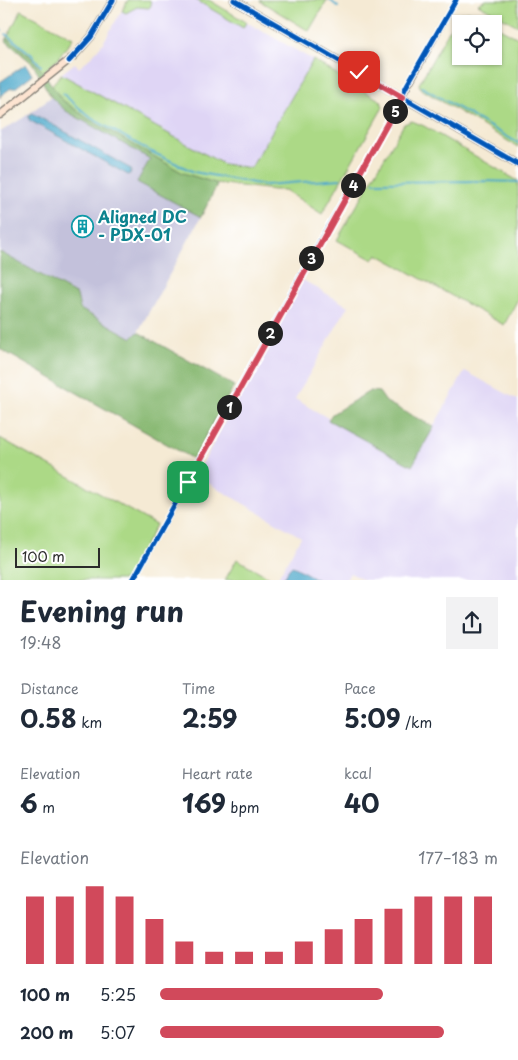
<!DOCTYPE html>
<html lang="en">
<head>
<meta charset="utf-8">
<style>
  :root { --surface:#fff; --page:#f2f2f3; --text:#1f2937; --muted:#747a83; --accent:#d1495b }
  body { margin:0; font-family:"Playpen Sans",sans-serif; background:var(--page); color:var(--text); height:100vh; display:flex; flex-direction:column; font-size:19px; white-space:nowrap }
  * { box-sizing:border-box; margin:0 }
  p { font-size:16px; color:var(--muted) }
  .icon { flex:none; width:28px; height:28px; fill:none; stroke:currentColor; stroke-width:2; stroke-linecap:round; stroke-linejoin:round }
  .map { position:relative; height:580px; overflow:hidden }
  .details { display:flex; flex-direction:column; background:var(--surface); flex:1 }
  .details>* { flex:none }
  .tools { position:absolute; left:452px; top:15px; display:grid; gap:10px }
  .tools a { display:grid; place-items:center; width:50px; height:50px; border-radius:0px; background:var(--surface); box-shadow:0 1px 4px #0004; font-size:25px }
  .scale { position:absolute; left:15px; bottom:12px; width:85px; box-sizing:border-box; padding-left:5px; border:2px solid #2b2b2b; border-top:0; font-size:14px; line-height:18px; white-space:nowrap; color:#2b2b2b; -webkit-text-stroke:4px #fff; paint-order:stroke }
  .pin { position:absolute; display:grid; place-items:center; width:42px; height:42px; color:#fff; margin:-21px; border-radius:10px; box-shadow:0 2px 8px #0006 }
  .km { position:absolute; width:25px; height:25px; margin:-12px; border-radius:50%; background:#222; color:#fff; font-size:14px; line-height:25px; text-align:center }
  .round { display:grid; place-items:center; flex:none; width:52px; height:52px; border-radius:0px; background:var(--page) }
  .summary { display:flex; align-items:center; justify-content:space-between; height:85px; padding:0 20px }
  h1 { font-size:28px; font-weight:700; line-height:38px }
  .metrics { display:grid; grid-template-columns:repeat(3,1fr); gap:8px; height:85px; padding:5px 20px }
  .metrics div { display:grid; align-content:center }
  .metrics b { font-size:25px; font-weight:700 }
  .metrics small { font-size:14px; font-weight:400 }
  .metrics p { font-size:14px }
  .chart { height:140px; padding:10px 20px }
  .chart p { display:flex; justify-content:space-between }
  .chart svg { width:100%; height:90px; margin-top:5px; stroke:var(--accent); stroke-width:6 }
  ul { padding:0 20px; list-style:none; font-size:16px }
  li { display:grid; grid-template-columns:80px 60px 1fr; align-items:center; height:38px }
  li i { height:12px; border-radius:6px; background:var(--accent) }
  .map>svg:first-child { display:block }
  .built { fill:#dfd5f5 }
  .industrial { fill:#c3c1db }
  .green { fill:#acd986; stroke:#6c8258 }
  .forest { fill:#89b973; stroke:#5a724f }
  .water { fill:#4da9cb; stroke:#3c6a7b }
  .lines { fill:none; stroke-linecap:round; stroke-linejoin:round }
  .stream { stroke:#4da9cb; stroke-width:2 }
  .street-casing { stroke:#908a80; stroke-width:7 }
  .secondary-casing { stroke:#908a80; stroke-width:9 }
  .primary-casing { stroke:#908a80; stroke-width:9 }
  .street { stroke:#fff; stroke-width:4.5 }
  .secondary { stroke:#fde4d1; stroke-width:6 }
  .primary { stroke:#fbbb8d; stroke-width:7 }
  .cycleway-casing { stroke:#fff; stroke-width:8 }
  .cycleway { stroke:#0057b8; stroke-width:5 }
  .route-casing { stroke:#fff; stroke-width:10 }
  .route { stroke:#d1495b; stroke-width:6 }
  .labels { text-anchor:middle; stroke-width:4; stroke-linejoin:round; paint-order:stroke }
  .culture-label { font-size:16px; font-weight:bold; fill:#0d838f; stroke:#fff; text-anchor:start }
</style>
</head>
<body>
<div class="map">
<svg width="518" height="580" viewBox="0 0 518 580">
  <rect width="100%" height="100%" fill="#fff"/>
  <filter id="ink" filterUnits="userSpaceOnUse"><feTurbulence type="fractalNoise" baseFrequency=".02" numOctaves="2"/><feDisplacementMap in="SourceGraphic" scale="10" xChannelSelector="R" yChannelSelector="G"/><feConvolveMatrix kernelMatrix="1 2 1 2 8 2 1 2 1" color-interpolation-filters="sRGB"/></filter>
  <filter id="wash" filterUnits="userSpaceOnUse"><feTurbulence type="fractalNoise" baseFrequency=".0096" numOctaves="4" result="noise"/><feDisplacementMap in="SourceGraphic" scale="20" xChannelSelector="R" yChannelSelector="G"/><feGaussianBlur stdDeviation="1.12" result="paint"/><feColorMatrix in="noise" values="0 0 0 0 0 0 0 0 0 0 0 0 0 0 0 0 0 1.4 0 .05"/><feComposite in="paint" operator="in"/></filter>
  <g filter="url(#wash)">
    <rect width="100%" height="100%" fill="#f5ead4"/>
    <g class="built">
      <path d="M 128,0 L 208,0 L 313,60 L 251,168 L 223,164 L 61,74 L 75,63 L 79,68 L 91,57 L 103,43 Z"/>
      <path d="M 301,279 L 348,306 L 295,399 L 411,466 L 465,371 L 518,400 L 518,580 L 364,580 L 350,573 L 346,580 L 283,580 L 278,577 L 301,537 L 196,476 Z"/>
    </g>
    <path class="industrial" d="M 51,97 L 66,111 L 150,159 L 138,182 L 201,217 L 138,332 L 132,338 L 80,309 L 77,295 L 0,252 L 0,132 L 23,118 Z"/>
    <g class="green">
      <path d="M 128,0 L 150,0 L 151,6 L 149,8 L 137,7 L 126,13 L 122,11 Z"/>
      <path d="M 196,0 L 209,0 L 246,22 L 243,28 Z"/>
      <path d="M 260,0 L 327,0 L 309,31 L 260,1 Z"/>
      <path d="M 486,0 L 518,0 L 518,26 L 478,4 Z"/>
      <path d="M 21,10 L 73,38 L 57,60 L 43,72 L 30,56 L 7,38 Z"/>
      <path d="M 468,11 L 492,24 L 461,24 L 461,56 L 494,56 L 494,25 L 518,38 L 518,147 L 421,89 L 419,84 L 458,14 Z"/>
      <path d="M 313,60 L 381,101 L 383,107 L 322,214 L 285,190 L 274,190 L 215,183 L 183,173 L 88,119 L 61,99 L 51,86 L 61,74 L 223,164 L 251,168 Z"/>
      <path d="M 412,121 L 424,126 L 518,181 L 518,299 L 504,325 L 377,254 L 373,260 L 337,240 L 404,124 Z"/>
      <path d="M 0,438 L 156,525 L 127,580 L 0,580 Z"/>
      <path d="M 237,559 L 274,580 L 225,580 Z"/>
    </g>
    <g class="forest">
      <path d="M 7,38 L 30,56 L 43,72 L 61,99 L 88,119 L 183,173 L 215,183 L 217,185 L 201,217 L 137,182 L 150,159 L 66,111 L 51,97 L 33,64 L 6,41 Z"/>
      <path d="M 0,252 L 77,295 L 80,309 L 132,338 L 138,332 L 234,386 L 193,459 L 0,349 Z"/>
      <path d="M 370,391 L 379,392 L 386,402 L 434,427 L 412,466 L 328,420 L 332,414 Z"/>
    </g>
    <g class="water">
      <path d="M 26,64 L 32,75 L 15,88 L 11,88 L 0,96 L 0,98 L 0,82 Z"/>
      <path d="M 32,113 L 131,169 L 131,173 L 128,175 L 29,120 L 29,116 Z"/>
      <path d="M 292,566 L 295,567 L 318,580 L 286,580 L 284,578 L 289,569 Z"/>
    </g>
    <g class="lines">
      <g class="stream">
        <path d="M 330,0 L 338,7"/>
        <path d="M 0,29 L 2,31"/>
        <path d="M 6,34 L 31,54 L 41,66"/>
        <path d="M 422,87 L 518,143"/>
        <path d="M 63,94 L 91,118 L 152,152 L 194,172 L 265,185 L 340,179"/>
        <path d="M 374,182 L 482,181 L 518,182"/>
      </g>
    </g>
  </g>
  <g filter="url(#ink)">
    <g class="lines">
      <defs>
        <path id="street" d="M 133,580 L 456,0"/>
        <path id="secondary" d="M 0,115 L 74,56 L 91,37 L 113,0"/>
        <path id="primary" d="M 234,0 L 518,164"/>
      </defs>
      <use href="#street" class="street-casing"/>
      <use href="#secondary" class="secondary-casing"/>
      <use href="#primary" class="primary-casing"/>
      <use href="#street" class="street"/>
      <use href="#secondary" class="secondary"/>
      <use href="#primary" class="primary"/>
      <defs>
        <g id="cycleway">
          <path d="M 234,0 L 518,164"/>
          <path d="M 69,61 L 91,37 L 113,0"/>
          <path d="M 391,118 L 407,85 L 456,0"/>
          <path d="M 133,580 L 326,230 L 383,131"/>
        </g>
      </defs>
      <use href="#cycleway" class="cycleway-casing"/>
      <use href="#cycleway" class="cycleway"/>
    </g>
  </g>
  <g class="lines" filter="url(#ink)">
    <defs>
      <path id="route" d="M 188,482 L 402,97 L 359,72"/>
    </defs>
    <use href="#route" class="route-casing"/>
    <use href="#route" class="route"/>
  </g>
  <defs>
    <symbol id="building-ring" viewBox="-11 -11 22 22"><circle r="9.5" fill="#fff" stroke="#0f9aa8" stroke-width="1.5"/><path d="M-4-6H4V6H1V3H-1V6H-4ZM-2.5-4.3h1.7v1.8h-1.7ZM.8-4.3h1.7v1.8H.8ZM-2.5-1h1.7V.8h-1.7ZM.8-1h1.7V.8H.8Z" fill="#0f9aa8"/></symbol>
  </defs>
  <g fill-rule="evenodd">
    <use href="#building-ring" x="70" y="214" width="25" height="25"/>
  </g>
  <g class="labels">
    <g class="culture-label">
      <text x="98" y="223">Aligned DC<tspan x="98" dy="18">- PDX-01</tspan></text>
    </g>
  </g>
</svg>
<div class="tools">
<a><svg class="icon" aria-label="locate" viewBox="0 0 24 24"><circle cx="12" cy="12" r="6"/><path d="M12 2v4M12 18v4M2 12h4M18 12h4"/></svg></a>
</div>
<div class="scale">100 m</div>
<div class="pin" style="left:188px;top:482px;background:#1e9e55"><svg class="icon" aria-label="arrive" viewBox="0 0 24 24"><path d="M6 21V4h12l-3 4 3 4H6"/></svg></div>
<div class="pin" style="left:359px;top:72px;background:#d93025"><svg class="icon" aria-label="check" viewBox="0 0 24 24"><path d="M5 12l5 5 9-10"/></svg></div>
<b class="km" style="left:229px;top:407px">1</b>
<b class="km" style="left:270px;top:333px">2</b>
<b class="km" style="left:311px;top:258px">3</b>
<b class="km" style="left:353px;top:185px">4</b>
<b class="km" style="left:395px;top:111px">5</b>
</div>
<section class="details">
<div class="summary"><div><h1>Evening run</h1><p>19:48</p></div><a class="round"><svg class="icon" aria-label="share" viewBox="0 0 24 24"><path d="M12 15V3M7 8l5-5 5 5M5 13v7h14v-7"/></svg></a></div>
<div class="metrics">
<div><p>Distance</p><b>0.58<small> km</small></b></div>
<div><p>Time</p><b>2:59</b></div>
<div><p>Pace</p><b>5:09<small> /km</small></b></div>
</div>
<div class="metrics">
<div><p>Elevation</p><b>6<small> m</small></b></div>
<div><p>Heart rate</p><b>169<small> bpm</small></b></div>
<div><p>kcal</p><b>40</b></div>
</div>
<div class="chart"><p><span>Elevation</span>177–183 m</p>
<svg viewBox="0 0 160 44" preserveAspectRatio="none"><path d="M5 44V11M15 44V11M25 44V6M35 44V11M45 44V22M55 44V33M65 44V38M75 44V38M85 44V38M95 44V33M105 44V27M115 44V22M125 44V17M135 44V11M145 44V11M155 44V11"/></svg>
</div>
<ul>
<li><b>100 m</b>5:25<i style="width:66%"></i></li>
<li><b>200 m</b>5:07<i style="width:84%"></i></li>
</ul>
</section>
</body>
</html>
